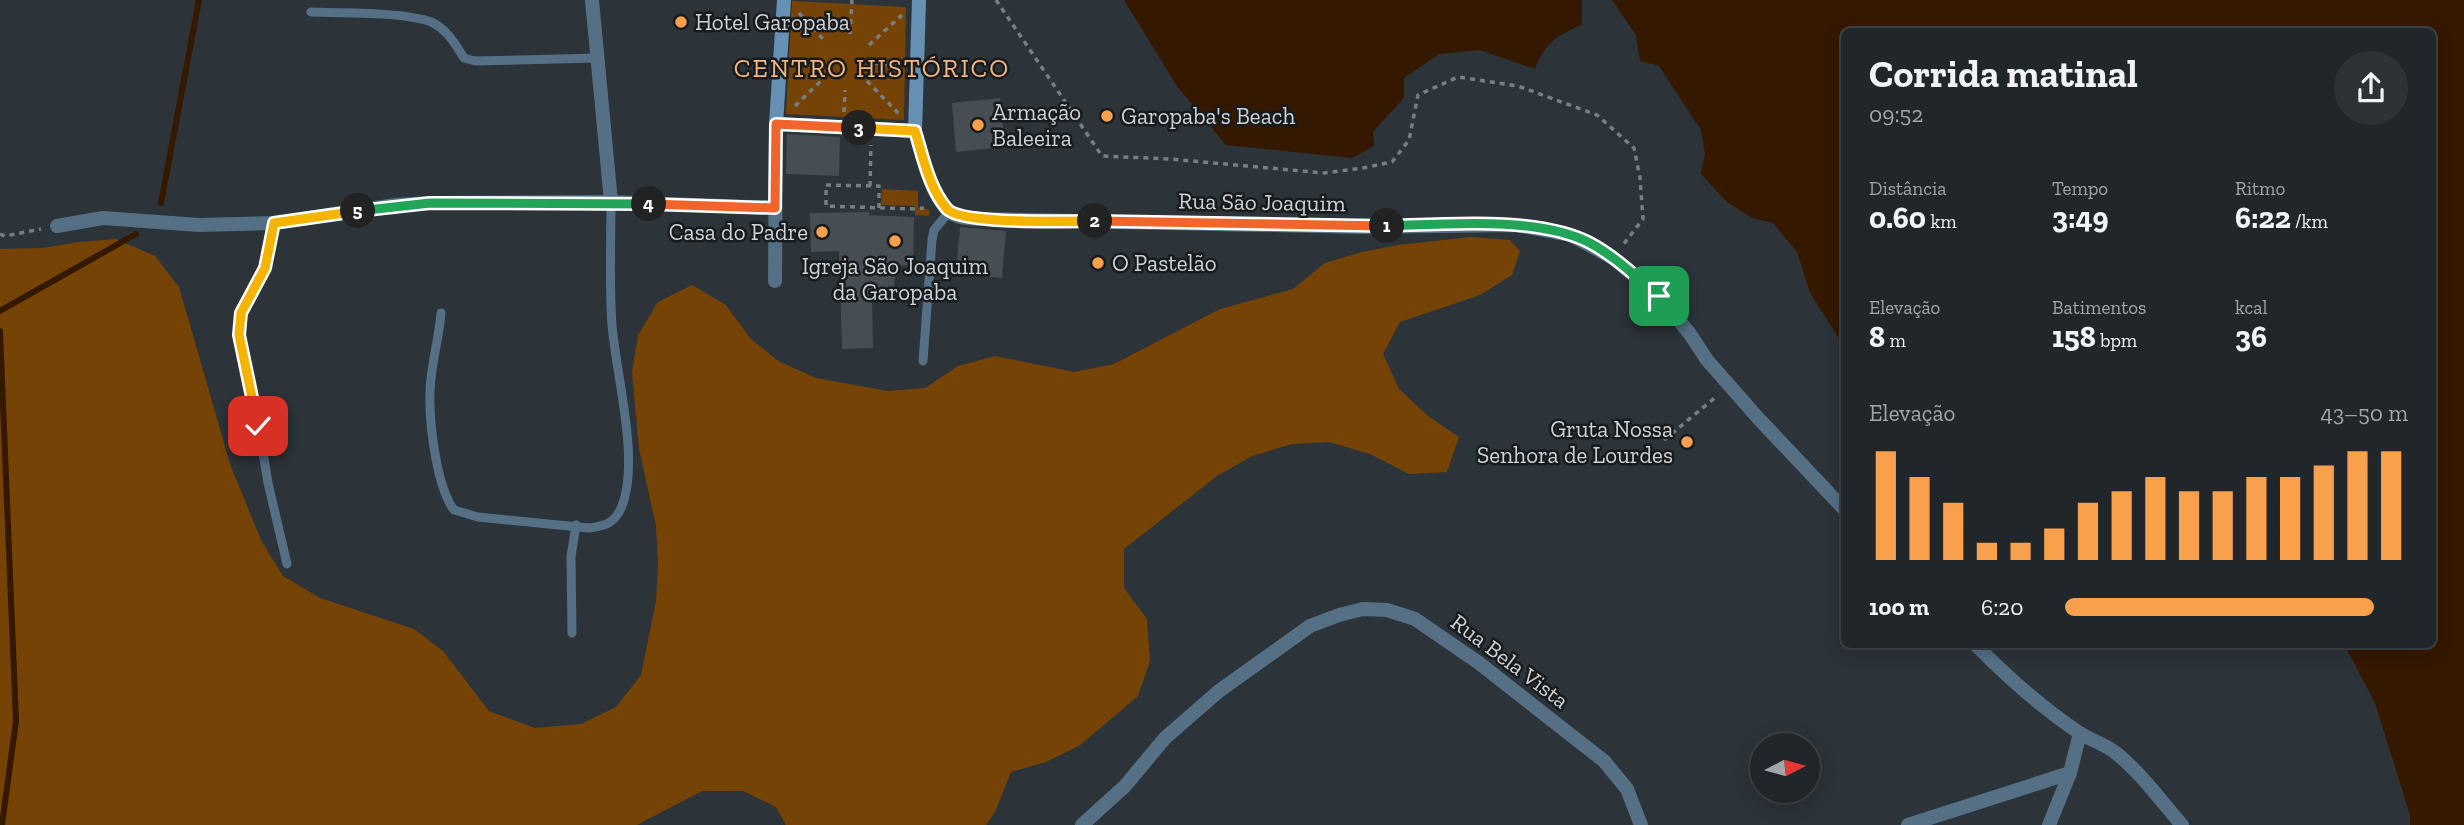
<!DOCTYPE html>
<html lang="pt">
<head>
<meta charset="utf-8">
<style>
  :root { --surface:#21262b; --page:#2d3237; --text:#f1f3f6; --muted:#a2a5a9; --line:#3e4347; --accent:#f8a04b }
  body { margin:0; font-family:"Zilla Slab",serif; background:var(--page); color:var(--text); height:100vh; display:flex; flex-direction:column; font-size:26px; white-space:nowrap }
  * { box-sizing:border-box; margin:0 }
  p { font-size:23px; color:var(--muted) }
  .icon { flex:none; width:38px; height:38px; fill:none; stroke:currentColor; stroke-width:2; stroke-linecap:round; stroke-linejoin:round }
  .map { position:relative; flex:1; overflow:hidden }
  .sheet { position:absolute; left:1841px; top:28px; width:595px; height:620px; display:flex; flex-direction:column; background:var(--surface); border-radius:10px; box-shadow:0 4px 18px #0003,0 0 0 2px var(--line) }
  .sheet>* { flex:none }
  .needle { width:46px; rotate:84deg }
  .buttons { position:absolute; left:1750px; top:733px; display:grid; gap:14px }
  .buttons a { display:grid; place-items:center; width:70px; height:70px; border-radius:50%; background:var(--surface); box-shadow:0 4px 18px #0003,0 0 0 2px var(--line); font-size:35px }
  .pin { position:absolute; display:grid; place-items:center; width:60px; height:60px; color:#fff; margin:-30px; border-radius:14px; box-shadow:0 4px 10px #0006 }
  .km { position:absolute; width:35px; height:35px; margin:-18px; border-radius:50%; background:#222; color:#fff; font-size:19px; line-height:35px; text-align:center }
  .round { display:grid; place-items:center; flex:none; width:74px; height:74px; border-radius:37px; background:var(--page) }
  .overview { display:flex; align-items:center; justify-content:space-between; height:119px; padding:0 28px }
  h1 { font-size:38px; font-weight:800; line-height:52px }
  .stats { display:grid; grid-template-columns:repeat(3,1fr); gap:10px; height:119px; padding:7px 28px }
  .stats div { display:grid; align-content:center }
  .stats b { font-size:30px; font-weight:800 }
  .stats small { font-size:19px; font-weight:400 }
  .stats p { font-size:19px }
  .chart { height:196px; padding:14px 28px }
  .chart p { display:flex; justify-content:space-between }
  .chart svg { width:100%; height:126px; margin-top:7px; stroke:var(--accent); stroke-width:6 }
  ul { padding:0 28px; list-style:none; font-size:23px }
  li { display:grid; grid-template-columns:112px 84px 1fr; align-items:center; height:52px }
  li i { height:18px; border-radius:9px; background:var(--accent) }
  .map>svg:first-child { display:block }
  .green { fill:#764307 }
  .water { fill:#351800 }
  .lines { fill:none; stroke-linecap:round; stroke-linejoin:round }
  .stream { stroke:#351800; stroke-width:6 }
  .building { fill:#464e54 }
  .path { stroke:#787e83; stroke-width:3.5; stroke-dasharray:5 5; stroke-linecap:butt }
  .lane { stroke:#556f85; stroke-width:9 }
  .street { stroke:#556f85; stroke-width:14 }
  .secondary { stroke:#6691b4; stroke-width:14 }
  .split-1-casing { stroke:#fff; stroke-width:14 }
  .split-2-casing { stroke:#fff; stroke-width:14 }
  .split-3-casing { stroke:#fff; stroke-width:14 }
  .split-4-casing { stroke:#fff; stroke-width:14 }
  .split-5-casing { stroke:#fff; stroke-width:14 }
  .split-6-casing { stroke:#fff; stroke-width:14 }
  .split-1 { stroke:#22a559; stroke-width:9 }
  .split-2 { stroke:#f0652b; stroke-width:9 }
  .split-3 { stroke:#f5b400; stroke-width:9 }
  .split-4 { stroke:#f0652b; stroke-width:9 }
  .split-5 { stroke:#22a559; stroke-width:9 }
  .split-6 { stroke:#f5b400; stroke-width:9 }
  .poi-dot { fill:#f8a04b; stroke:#171b1d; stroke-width:2.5 }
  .labels { text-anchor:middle; stroke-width:5; stroke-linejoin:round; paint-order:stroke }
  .poi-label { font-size:23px; fill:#ced2d6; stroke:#171b1d; text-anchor:start }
  .street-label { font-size:23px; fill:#ced2d6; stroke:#171b1d }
  .quarter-label { font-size:26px; letter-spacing:2px; fill:#f3b57f; stroke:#171b1d }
</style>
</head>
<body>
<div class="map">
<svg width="2464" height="825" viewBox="0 0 2464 825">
  <rect width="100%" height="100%" fill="#2c3339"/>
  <g class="green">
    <path d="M 792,1 L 906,7 L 904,120 L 786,114 Z"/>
    <path d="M 882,189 L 918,191 L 918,208 L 929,209 L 929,216 L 915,215 L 915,206 L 881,205 Z"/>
    <path d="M 1471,237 L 1510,240 L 1520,251 L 1512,275 L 1480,295 L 1400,322 L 1383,354 L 1399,389 L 1428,416 L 1459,437 L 1447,472 L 1409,474 L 1370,454 L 1329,442 L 1292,444 L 1252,456 L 1217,476 L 1124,549 L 1124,588 L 1147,619 L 1150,661 L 1138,696 L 1079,746 L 1046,762 L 1011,772 L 995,812 L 986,825 L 786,825 L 776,807 L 743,791 L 702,791 L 637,825 L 0,825 L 0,249 L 42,248 L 79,242 L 116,239 L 155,256 L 179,287 L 231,467 L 262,542 L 283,576 L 320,598 L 414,629 L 443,651 L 489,711 L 535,728 L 581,724 L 616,707 L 641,675 L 656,601 L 658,563 L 656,526 L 639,449 L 632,372 L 638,335 L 658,302 L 692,285 L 726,305 L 750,338 L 778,361 L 816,378 L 888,391 L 925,388 L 958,366 L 995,356 L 1074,372 L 1114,364 L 1220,309 L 1293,289 L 1325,263 L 1362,252 L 1398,245 Z"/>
  </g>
  <g class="water">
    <path d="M 1124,0 L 1582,0 L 1582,25 C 1557,35 1545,43 1535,69 L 1480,50 L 1439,54 L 1404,78 L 1404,98 L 1373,132 L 1374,146 L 1352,158 L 1226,145 L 1177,86 Z"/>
    <path d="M 1612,0 L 2464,0 L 2464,825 L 2410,825 L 2410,815 L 2375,703 L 2344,644 L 2432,644 L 2432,32 L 1844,32 L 1844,346 L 1810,293 L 1797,252 L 1773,223 L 1752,218 L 1727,202 L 1701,174 L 1705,154 L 1701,130 L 1659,66 L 1640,61 L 1636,35 Z"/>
  </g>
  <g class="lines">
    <g class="stream">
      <path d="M 161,203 L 199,0"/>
      <path d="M 0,311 L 136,234"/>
      <path d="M 0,331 L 16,721 L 2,825"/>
    </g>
  </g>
  <g class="building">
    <path d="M 1000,98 L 1005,147 L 956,152 L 952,103 Z"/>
    <path d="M 787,134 L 840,137 L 839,176 L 786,174 Z"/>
    <path d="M 869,212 L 869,215 L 914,217 L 913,266 L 895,265 L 894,298 L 872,297 L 873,348 L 842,349 L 839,251 L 811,252 L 810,213 Z"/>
    <path d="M 960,227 L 1006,231 L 1002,278 L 956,273 Z"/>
  </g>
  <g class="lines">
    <g class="path">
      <path d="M 996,0 L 1102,156 L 1170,159 L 1324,173 L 1363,168 L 1392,162 L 1409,140 L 1418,95 L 1458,77 L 1518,86 L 1597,115 L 1634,148 L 1640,178 L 1643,219 L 1623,245"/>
      <path d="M 799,13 L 826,42"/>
      <path d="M 850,34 L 852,0"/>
      <path d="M 869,45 L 902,15"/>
      <path d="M 796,60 L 818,60"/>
      <path d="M 875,63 L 900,65"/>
      <path d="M 867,81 L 899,114"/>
      <path d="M 795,106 L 824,78"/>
      <path d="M 844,112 L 845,90"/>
      <path d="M 870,186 L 871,145"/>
      <path d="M 879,208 L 879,186 L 826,185 L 826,206 L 916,209 L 924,208"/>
      <path d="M 0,234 L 5,236 L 41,229"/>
      <path d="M 1664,440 L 1717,396"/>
    </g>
    <g class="lane">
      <path d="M 311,12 C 340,13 406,12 431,22 C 446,28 456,45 464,58 L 475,61 L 597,58"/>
      <path d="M 274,223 L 265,268 L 241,313 L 239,335 L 255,403 L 268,483 L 287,564"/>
      <path d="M 441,313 C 439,340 430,367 430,394 C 429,424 437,488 454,510 L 478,517 L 589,528 C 606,526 615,523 622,506 C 640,460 616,375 612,325 C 609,284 611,243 611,202"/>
      <path d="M 923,361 L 932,240 L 934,230 L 949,212"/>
      <path d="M 572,633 L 571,557 L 576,525"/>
    </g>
    <g class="street">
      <path d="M 592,0 L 611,202"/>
      <path d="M 915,131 C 922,154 931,198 951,213 C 958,218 969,218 978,219 L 1362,227 L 1516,225 L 1571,235 L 1613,258 L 1659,296 L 1690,334 L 1707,360 L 1758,418 L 1844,509"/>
      <path d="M 57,226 L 103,218 L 199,225 L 274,223 L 396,205 L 430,203 L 611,202 L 775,208"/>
      <path d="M 775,281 L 776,124"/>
      <path d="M 1975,644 C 2007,677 2040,706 2078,732 C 2090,740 2105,744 2116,753 C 2141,773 2161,801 2182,825"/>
      <path d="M 1082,825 L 1125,786 L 1165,738 L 1219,691 L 1310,626 L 1339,615 L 1363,609 L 1387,610 L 1415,619 L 1479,663 L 1604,761 L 1627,789 L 1641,825"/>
      <path d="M 1908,825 L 2070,773"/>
      <path d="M 2049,825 L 2070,773 L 2080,733"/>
    </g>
    <path class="secondary" d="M 784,0 L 776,124 L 915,131 L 919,0"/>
  </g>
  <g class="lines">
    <defs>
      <path id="split-1" d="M 1387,226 C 1446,224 1538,216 1590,243 C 1616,257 1637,278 1659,296"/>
      <path id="split-2" d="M 1095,221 L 1387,226"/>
      <path id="split-3" d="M 859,128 L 915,131 C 923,157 929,188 947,209 C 962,225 1069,221 1095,221"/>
      <path id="split-4" d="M 649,204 L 775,208 L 776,124 L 859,128"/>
      <path id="split-5" d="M 358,211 L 430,203 L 649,204"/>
      <path id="split-6" d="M 258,426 L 239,335 L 241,313 L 265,268 L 274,223 L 358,211"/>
    </defs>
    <use href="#split-1" class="split-1-casing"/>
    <use href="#split-2" class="split-2-casing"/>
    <use href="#split-3" class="split-3-casing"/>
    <use href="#split-4" class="split-4-casing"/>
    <use href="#split-5" class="split-5-casing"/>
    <use href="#split-6" class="split-6-casing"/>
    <use href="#split-1" class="split-1"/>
    <use href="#split-2" class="split-2"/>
    <use href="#split-3" class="split-3"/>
    <use href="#split-4" class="split-4"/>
    <use href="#split-5" class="split-5"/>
    <use href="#split-6" class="split-6"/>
  </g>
  <g class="poi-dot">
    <circle cx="681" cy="22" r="7"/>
    <circle cx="1107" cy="116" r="7"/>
    <circle cx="978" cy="125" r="7"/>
    <circle cx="822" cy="232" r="7"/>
    <circle cx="895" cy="241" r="7"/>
    <circle cx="1098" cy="263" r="7"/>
    <circle cx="1687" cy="442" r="7"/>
  </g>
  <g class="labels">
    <g class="poi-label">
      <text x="695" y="30">Hotel Garopaba</text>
      <text x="992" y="120">Armação<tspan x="992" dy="26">Baleeira</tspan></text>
      <text x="1121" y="124">Garopaba's Beach</text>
      <text x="808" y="240" text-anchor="end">Casa do Padre</text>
      <text x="1112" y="271">O Pastelão</text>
      <text x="895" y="274" text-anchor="middle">Igreja São Joaquim<tspan x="895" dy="26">da Garopaba</tspan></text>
      <text x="1673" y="437" text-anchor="end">Gruta Nossa<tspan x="1673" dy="26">Senhora de Lourdes</tspan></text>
    </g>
    <g class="street-label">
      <text transform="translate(1262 202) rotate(1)" y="8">Rua São Joaquim</text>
      <text transform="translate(1510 661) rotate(37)" y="8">Rua Bela Vista</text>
    </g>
    <g class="quarter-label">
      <text x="872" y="77">CENTRO HISTÓRICO</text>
    </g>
  </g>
</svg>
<div class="buttons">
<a><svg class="needle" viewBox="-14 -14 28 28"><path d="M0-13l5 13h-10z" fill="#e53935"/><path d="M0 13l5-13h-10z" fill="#a2a5a9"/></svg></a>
</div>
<div class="pin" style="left:1659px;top:296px;background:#1e9e55"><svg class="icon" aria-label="arrive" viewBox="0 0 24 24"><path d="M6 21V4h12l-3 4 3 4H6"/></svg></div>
<div class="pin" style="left:258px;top:426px;background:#d93025"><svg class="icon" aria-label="check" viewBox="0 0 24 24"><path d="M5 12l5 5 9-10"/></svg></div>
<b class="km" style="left:1387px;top:226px">1</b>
<b class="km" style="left:1095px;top:221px">2</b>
<b class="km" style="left:859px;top:128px">3</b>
<b class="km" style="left:649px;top:204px">4</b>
<b class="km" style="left:358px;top:211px">5</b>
<section class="sheet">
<div class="overview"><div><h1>Corrida matinal</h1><p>09:52</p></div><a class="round"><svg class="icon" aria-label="share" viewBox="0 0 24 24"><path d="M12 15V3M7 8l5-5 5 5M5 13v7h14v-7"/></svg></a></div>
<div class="stats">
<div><p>Distância</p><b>0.60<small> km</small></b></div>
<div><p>Tempo</p><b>3:49</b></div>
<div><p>Ritmo</p><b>6:22<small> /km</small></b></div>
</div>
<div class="stats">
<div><p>Elevação</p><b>8<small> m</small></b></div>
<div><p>Batimentos</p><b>158<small> bpm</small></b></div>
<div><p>kcal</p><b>36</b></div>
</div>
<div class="chart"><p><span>Elevação</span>43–50 m</p>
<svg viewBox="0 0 160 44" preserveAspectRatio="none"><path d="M5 44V6M15 44V15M25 44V24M35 44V38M45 44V38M55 44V33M65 44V24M75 44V20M85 44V15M95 44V20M105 44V20M115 44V15M125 44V15M135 44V11M145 44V6M155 44V6"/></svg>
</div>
<ul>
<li><b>100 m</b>6:20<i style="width:90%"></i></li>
</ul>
</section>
</div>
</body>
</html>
